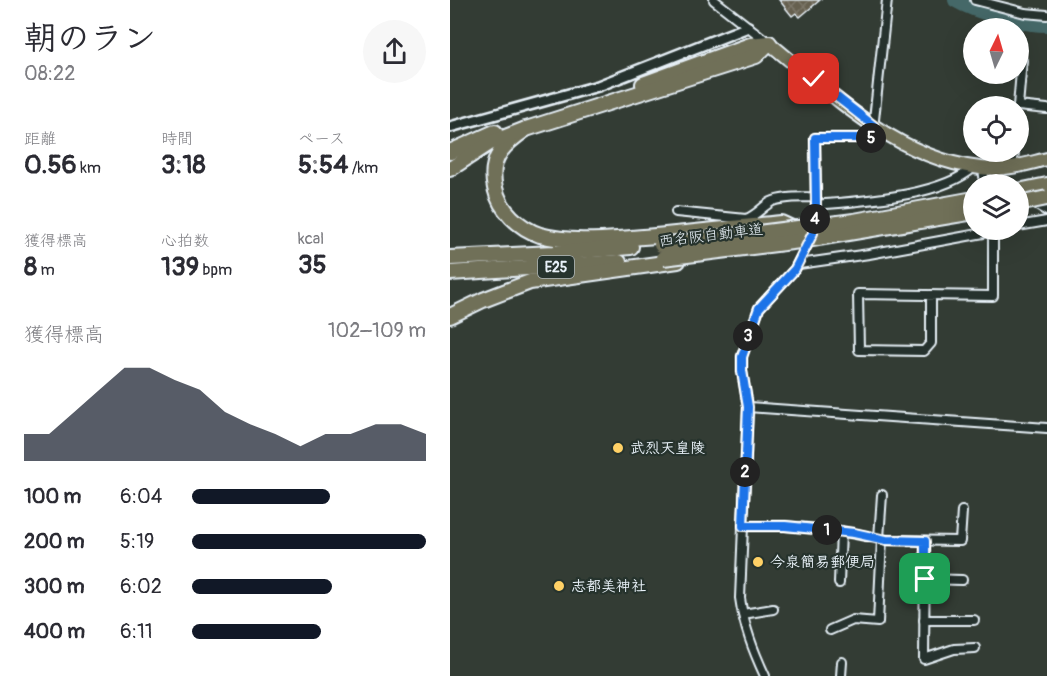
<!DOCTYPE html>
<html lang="ja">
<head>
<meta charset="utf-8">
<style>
  :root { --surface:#fff; --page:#f7f7f7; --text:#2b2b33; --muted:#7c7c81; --accent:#111827 }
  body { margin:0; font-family:Pangolin,"Klee One",sans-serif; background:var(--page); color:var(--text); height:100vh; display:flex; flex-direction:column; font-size:22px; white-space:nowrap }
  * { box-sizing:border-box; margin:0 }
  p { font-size:20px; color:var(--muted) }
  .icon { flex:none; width:33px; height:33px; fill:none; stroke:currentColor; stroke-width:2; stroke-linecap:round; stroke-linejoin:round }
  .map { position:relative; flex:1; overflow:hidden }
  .side { display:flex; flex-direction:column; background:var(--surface); width:450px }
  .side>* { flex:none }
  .needle { width:39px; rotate:5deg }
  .controls { position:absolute; left:513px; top:18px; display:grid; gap:12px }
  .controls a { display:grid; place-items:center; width:66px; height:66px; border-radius:50%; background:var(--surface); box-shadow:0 6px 24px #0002; font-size:30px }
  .pin { position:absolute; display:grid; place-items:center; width:51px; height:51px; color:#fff; margin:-26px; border-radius:12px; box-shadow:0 3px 9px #0006 }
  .km { position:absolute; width:30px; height:30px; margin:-15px; border-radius:50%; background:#222; color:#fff; font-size:16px; line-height:30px; text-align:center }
  .round { display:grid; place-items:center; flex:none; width:63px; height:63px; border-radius:32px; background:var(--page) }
  .head { display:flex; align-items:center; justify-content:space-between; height:102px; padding:0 24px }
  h1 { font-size:33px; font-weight:700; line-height:45px }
  .figures { display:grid; grid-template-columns:repeat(3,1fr); gap:9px; height:102px; padding:6px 24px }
  .figures div { display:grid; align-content:center }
  .figures b { font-size:26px; font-weight:700 }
  .figures small { font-size:16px; font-weight:400 }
  .figures p { font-size:16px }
  .chart { height:168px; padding:12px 24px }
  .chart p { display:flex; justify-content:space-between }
  .chart svg { width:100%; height:108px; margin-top:6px; fill:var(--accent); opacity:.7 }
  ul { padding:0 24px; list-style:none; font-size:20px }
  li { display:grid; grid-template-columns:96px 72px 1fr; align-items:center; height:45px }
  li i { height:15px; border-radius:8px; background:var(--accent) }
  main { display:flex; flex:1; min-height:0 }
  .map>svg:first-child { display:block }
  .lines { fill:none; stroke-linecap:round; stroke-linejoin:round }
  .river { stroke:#446868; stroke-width:16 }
  .building { fill:url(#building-cross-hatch); stroke:#e8f1f8; stroke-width:1.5 }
  .minor-casing { stroke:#e8f1f8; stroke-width:12 }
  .tertiary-casing { stroke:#e8f1f8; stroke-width:14 }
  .primary-casing { stroke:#e8f1f8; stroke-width:16 }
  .motorway-casing { stroke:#e8f1f8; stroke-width:18 }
  .minor { stroke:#26332d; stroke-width:8 }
  .tertiary { stroke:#26332d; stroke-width:9 }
  .primary { stroke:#706f59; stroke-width:12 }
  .motorway { stroke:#706f59; stroke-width:14 }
  .motorway-bridge-casing { stroke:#e8f1f8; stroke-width:18; stroke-linecap:butt }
  .motorway-bridge { stroke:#706f59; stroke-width:14 }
  .route-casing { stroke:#fff; stroke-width:12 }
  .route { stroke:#1a73e8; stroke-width:8 }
  .poi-dot { fill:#ffd166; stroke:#26332d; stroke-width:2 }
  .labels { text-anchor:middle; stroke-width:4.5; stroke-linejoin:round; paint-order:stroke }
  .shield { fill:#26332d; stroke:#aeb8bb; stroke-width:1.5 }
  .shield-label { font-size:14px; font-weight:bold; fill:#e8f1f8 }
  .street-label { font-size:15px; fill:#e8f1f8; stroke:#26332d }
  .poi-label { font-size:15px; font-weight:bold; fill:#e8f1f8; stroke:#26332d; text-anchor:start }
</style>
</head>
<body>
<main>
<section class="side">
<div class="head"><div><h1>朝のラン</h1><p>08:22</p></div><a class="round"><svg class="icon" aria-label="share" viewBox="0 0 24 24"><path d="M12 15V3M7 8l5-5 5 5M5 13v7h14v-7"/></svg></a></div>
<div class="figures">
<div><p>距離</p><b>0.56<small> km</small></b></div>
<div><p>時間</p><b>3:18</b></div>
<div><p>ペース</p><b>5:54<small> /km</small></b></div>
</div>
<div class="figures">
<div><p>獲得標高</p><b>8<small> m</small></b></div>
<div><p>心拍数</p><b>139<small> bpm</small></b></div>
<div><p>kcal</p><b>35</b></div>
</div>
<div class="chart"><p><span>獲得標高</span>102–109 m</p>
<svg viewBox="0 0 160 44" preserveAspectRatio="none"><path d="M0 44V33L10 33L20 24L30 15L40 6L50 6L60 11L70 15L80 24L90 29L100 33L110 38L120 33L130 33L140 29L150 29L160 33V44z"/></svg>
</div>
<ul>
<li><b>100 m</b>6:04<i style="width:59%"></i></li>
<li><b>200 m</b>5:19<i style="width:100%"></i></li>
<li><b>300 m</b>6:02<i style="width:60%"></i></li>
<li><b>400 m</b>6:11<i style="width:55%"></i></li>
</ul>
</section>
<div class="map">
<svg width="597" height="676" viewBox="0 0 597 676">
  <defs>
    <pattern id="building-cross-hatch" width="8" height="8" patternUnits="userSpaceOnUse" patternTransform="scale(1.5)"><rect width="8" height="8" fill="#66604f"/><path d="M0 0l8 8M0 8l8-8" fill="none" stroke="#7c7769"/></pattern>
  </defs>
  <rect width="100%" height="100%" fill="#333c34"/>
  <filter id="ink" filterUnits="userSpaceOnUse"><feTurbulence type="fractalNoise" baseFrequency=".0167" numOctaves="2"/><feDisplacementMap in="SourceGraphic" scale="12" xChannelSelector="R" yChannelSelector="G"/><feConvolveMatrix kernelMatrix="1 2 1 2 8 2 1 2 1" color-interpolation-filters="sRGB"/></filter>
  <g filter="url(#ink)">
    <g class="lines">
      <path class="river" d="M 506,0 C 526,12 573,24 597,24"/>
    </g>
    <path class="building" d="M 329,0 L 370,0 L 350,17 L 346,13 L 342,16 Z"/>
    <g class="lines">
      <defs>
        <g id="minor">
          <path d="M 264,0 L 319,43"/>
          <path d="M 525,0 L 575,13 L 597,15"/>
          <path d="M 568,106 L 572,60"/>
          <path d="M 568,106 L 597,109"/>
          <path d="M 562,167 L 564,152"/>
          <path d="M 533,168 L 535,184"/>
          <path d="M 545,169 L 545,176 L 552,184"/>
          <path d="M 580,201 L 597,211"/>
          <path d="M 366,205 C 410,201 491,197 524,167"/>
          <path d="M 226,212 L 296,219 C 307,215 312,207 321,202 C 333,196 353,198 366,197"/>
          <path d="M 568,226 L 597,221"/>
          <path d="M 364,227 L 366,205 L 365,138 L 422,138 L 437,0"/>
          <path d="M 349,264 L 419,254 L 550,230"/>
          <path d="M 481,295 L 481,343 L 474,351 L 409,350 L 408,294 L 543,296 L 543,230"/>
          <path d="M 298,407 L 597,428"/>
          <path d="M 293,526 L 335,526 L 391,531 L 436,540 L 510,541 L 512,511"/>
          <path d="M 429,538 L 432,495"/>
          <path d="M 475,541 L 474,659 L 504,649 L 525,648"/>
          <path d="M 475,579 L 512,580"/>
          <path d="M 389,583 L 391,531"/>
          <path d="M 293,614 L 323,609"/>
          <path d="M 474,620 L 524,620"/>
          <path d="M 380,630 L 403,620 L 428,622 L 432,539"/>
          <path d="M 315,676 C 303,650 294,627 290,598 L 298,407 L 292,371 L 292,356 L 309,308 L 345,269 L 360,239"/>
          <path d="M 391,676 L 392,662"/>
        </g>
        <path id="tertiary" d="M 0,127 L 148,86 L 298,27"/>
        <path id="primary" d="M 319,43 C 384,96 454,166 543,169 C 561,169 580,163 597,159"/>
        <g id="motorway">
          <path d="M 193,84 L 300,45 L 319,43"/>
          <path d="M 76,129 C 54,144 38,158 45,188 C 50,210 69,228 90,235 C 119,243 152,240 181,238 C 231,234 281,228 331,223 L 344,229"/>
          <path d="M 0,152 L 45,132"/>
          <path d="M 0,169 L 40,143 L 76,129 L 306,56 L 319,43"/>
          <path d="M 568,191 L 597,185"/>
          <path d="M 0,258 L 104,253 L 181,247"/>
          <path d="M 0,273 L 169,262"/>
          <path d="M 0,316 L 33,300 L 80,282 L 228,261"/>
        </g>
      </defs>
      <use href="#minor" class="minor-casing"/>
      <use href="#tertiary" class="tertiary-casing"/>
      <use href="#primary" class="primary-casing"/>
      <use href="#motorway" class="motorway-casing"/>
      <use href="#minor" class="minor"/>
      <use href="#tertiary" class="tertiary"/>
      <use href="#primary" class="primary"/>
      <use href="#motorway" class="motorway"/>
      <defs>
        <g id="motorway-bridge">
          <path d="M 568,204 L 597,198"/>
          <path d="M 211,245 L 404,221 L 524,199"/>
          <path d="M 213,258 L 350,241 L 524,212"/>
        </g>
      </defs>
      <use href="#motorway-bridge" class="motorway-bridge-casing"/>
      <use href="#motorway-bridge" class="motorway-bridge"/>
    </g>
  </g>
  <g class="lines" filter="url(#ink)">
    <defs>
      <path id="route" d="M 364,79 L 424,126 L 422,138 L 365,138 L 366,205 L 363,233 L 345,269 L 309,308 L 292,357 L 292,371 L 298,407 L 293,526 L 335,526 L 404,533 L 436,540 L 475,541 L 475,579"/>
    </defs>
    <use href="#route" class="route-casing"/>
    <use href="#route" class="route"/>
  </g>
  <g class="poi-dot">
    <circle cx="168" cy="448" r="6"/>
    <circle cx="308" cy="562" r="6"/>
    <circle cx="109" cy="586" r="6"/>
  </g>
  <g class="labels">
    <rect class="shield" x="88" y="256" width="36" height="22" rx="4.5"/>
    <g class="shield-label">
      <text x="106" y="272">E25</text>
    </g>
    <g class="street-label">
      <text transform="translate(261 235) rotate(-7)" y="5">西名阪自動車道</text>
    </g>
    <g class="poi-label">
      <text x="180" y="453">武烈天皇陵</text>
      <text x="320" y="567">今泉簡易郵便局</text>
      <text x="121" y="591">志都美神社</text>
    </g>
  </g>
</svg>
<div class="controls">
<a><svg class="needle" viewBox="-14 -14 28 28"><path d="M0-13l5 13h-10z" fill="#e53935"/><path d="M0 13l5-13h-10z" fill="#7c7c81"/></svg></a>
<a><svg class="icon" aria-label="locate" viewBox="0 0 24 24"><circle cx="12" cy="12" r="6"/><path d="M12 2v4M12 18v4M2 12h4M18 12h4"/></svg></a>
<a><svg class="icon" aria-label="layers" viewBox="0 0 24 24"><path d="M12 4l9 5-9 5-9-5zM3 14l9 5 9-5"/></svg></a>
</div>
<div class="pin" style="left:475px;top:579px;background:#1e9e55"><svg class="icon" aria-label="arrive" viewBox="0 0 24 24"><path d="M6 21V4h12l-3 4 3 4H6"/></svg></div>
<div class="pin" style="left:364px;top:79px;background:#d93025"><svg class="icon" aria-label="check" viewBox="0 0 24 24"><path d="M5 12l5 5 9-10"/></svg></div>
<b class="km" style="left:377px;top:530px">1</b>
<b class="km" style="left:295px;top:472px">2</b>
<b class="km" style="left:298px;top:336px">3</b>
<b class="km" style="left:365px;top:219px">4</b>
<b class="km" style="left:421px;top:138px">5</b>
</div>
</main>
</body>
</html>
